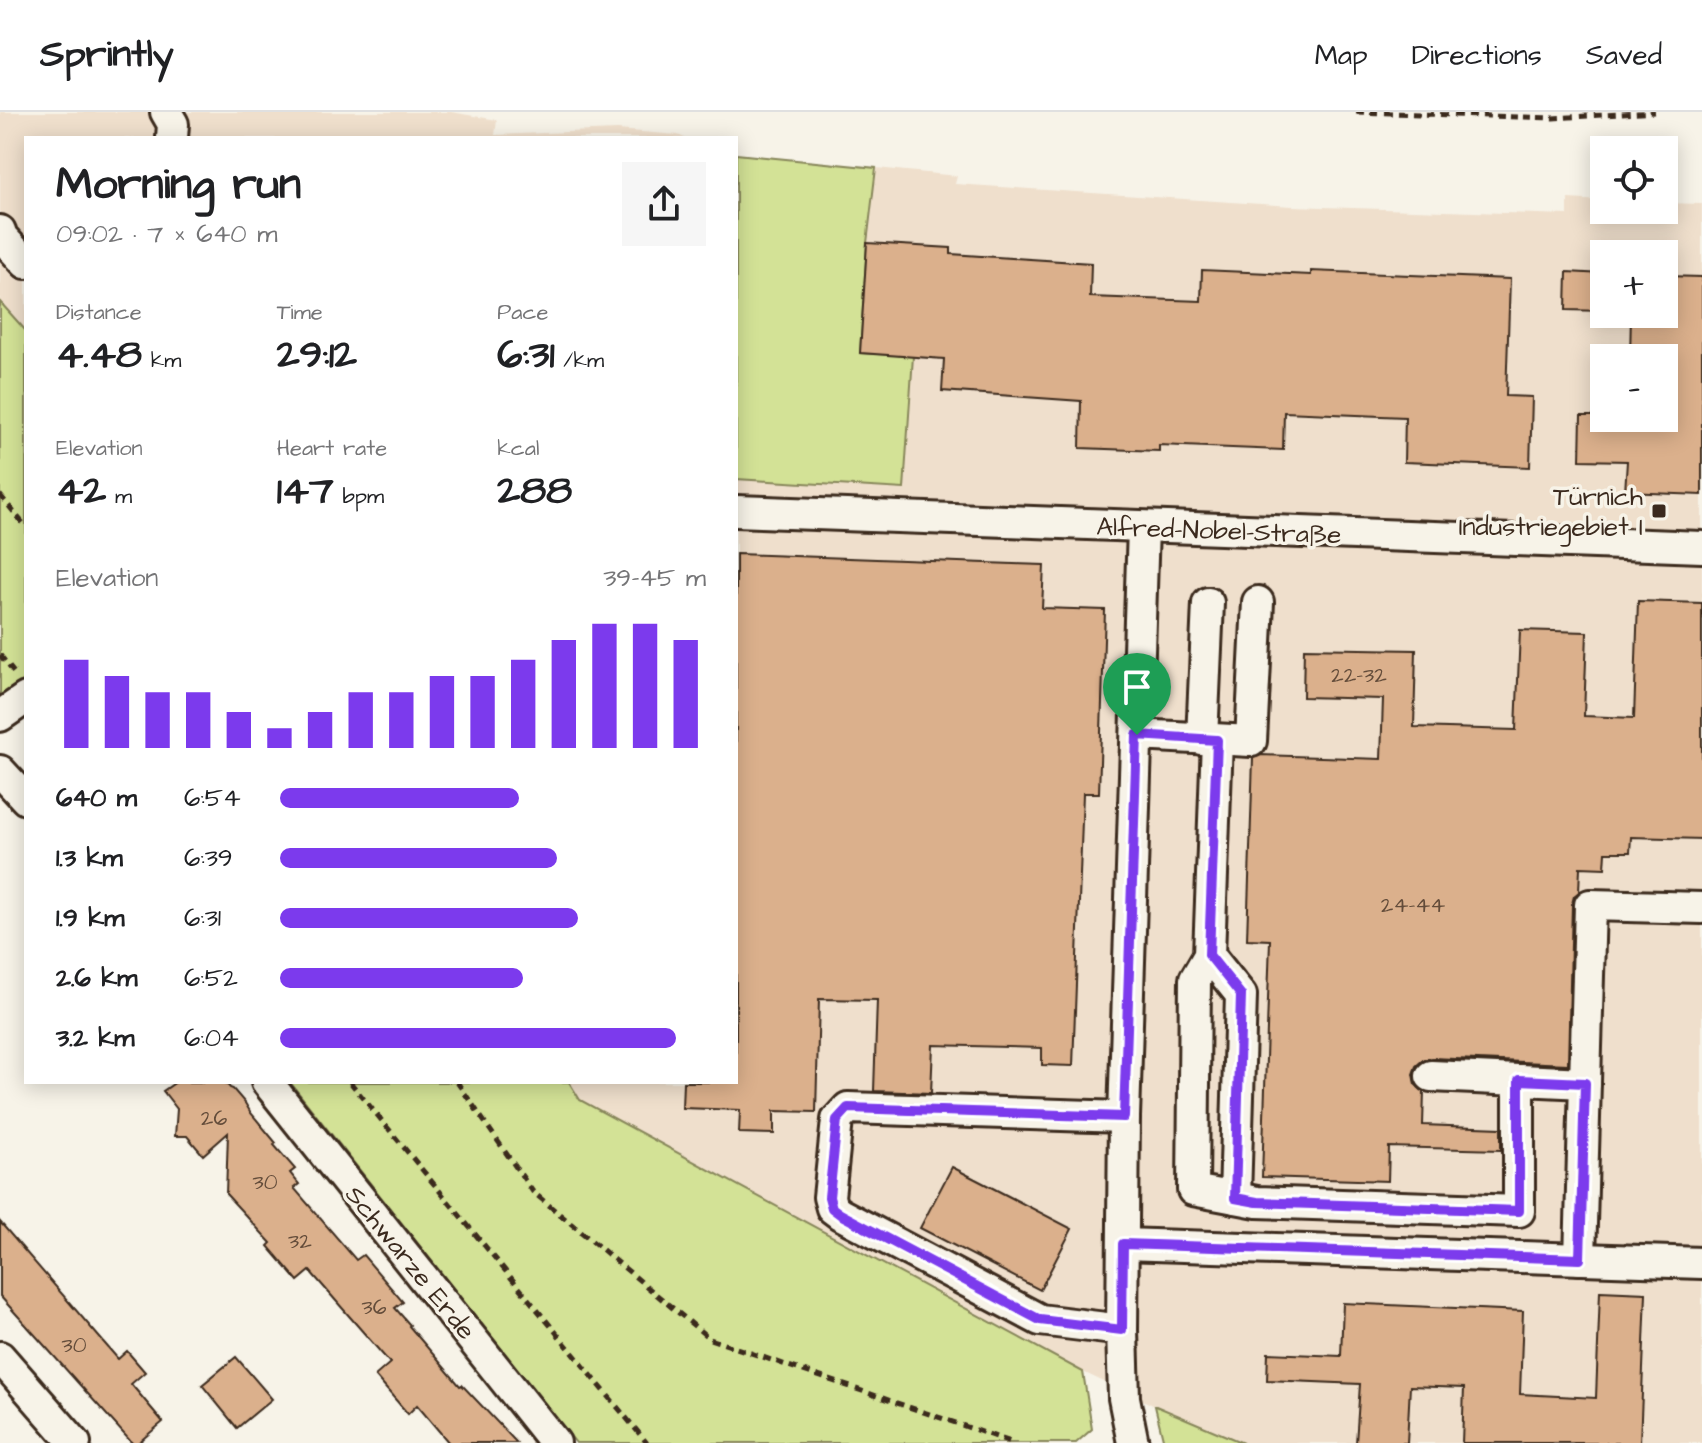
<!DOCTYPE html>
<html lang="en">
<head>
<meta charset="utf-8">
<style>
  :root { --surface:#fff; --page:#f6f6f6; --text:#202124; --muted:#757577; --line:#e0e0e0; --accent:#7c3aed }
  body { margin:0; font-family:"Architects Daughter",sans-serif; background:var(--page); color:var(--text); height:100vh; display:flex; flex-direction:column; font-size:30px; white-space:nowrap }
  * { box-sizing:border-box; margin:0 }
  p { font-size:26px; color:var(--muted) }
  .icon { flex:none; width:44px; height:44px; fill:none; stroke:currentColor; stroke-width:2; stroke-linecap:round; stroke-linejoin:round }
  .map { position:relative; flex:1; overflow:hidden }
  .details { position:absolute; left:24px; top:24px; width:714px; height:948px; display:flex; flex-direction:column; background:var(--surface); border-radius:0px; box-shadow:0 4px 20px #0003 }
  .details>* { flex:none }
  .tools { position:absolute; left:1590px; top:24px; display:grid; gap:16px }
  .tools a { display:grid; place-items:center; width:88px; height:88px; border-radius:0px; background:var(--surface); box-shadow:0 4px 20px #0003; font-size:40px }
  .pin { position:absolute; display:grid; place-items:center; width:68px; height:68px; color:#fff; margin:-82px -34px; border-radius:50% 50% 50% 0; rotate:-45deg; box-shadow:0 0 8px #0007 }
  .pin .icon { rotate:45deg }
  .round { display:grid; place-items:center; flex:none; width:84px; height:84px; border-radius:0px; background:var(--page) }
  .headline { display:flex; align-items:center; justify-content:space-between; height:136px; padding:0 32px }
  h1 { font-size:44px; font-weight:800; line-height:60px }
  .stats { display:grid; grid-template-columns:repeat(3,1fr); gap:12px; height:136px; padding:8px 32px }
  .stats div { display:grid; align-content:center }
  .stats b { font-size:40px; font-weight:800 }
  .stats small { font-size:22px; font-weight:400 }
  .stats p { font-size:22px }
  .chart { height:224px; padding:16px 32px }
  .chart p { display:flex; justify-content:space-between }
  .chart svg { width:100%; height:144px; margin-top:8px; stroke:var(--accent); stroke-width:6 }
  ul { padding:0 32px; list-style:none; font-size:26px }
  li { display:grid; grid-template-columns:128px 96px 1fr; align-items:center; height:60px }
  li i { height:20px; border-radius:10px; background:var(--accent) }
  header { display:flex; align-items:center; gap:48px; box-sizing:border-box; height:112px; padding:0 40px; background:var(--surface); border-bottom:2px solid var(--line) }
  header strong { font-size:38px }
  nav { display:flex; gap:44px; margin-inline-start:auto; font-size:28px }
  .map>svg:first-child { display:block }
  .built { fill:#efdfcc; fill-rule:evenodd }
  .green { fill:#d3e296; stroke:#87865a; stroke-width:2 }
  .building { fill:#dbb08c; stroke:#3b2a1e; stroke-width:2 }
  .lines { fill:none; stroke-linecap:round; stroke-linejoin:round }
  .minor-casing { stroke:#3b2a1e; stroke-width:36 }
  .path { stroke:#3b2a1e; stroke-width:5; stroke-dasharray:8 6; stroke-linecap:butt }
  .minor { stroke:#f7f3e8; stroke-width:30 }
  .route-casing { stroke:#fff; stroke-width:16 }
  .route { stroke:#7c3aed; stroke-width:10 }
  .poi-dot { fill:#3b2a1e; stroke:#f7f3e8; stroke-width:3 }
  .labels { text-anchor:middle; stroke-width:7; stroke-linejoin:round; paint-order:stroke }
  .number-label { font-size:22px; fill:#634c3a }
  .poi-label { font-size:26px; fill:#3b2a1e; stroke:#f7f3e8; text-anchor:end }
  .street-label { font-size:26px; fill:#3b2a1e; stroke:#f7f3e8 }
</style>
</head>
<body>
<header>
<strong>Sprintly</strong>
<nav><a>Map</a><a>Directions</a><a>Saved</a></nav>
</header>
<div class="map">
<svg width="1702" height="1331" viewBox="0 0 1702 1331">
  <rect width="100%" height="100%" fill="#f7f3e8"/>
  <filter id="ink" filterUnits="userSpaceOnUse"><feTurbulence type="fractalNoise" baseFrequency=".0125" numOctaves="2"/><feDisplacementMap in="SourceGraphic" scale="16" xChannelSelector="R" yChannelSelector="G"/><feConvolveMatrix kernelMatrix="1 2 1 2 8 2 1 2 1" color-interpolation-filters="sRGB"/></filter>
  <g filter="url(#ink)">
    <g class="built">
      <path d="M 0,0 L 451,0 L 497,8 L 495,23 L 618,18 L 678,23 L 685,26 L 26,26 L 26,219 L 0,190 Z"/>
      <path d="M 876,56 L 957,64 L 955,72 L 1292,94 L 1568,103 L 1568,87 L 1604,89 L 1604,98 L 1664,98 L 1664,91 L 1702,92 L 1702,1331 L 1243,1331 L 1155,1294 L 1083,1260 L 580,988 L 569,970 L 736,970 L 736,367 L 904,376 L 860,241 L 867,131 ZM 1604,142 L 1664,142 L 1664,202 L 1604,202 ZM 1604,246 L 1664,246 L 1664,306 L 1604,306 Z"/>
    </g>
    <g class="green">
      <path d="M 736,42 L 876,56 L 867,131 L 860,241 L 913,244 L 904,377 L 736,367 Z"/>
      <path d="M 0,190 L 26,219 L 26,574 L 0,592 Z"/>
      <path d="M 290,970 L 569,970 L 580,988 L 1083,1260 L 1092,1317 L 1076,1331 L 576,1331 Z"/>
      <path d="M 1155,1294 L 1156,1294 L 1243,1331 L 1164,1331 Z"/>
    </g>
    <g class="building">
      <path d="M 867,131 L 951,136 L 951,142 L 1091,151 L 1090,185 L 1201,189 L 1202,158 L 1311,163 L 1311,159 L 1510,167 L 1506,284 L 1532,285 L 1530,355 L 1404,350 L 1405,305 L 1284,300 L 1283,338 L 1159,333 L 1159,339 L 1080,336 L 1081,289 L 942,279 L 944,247 L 860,241 Z"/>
      <path d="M 1567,160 L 1604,162 L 1604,199 L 1566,198 Z"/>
      <path d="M 1664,164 L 1702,165 L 1702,383 L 1625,380 L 1627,349 L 1580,348 L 1581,304 L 1604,304 L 1604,306 L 1664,306 L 1664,246 L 1630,246 L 1631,202 L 1664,202 Z"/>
      <path d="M 736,442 L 1044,453 L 1042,496 L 1105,498 L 1099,681 L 1083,681 L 1073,954 L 1042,953 L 1042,936 L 933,933 L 931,981 L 874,979 L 877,888 L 819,887 L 816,1000 L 774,999 L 774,1022 L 739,1021 L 740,998 L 682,996 L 683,970 L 736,970 Z"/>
      <path d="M 1638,489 L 1702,491 L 1702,727 L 1631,725 L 1630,740 L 1606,740 L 1605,756 L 1580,755 L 1579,780 L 1574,784 L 1572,792 L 1568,952 L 1432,946 L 1423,948 L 1416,954 L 1413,962 L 1415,972 L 1424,980 L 1423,1013 L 1501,1016 L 1501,1038 L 1389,1035 L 1388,1069 L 1262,1065 L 1270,828 L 1247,827 L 1253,646 L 1261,643 L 1381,647 L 1383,587 L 1303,585 L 1304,536 L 1416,538 L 1414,615 L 1516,618 L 1520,518 L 1587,520 L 1584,604 L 1634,606 Z"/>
      <path d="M 176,970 L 225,970 L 230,976 L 233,977 L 245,991 L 251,1001 L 276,1031 L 274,1033 L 295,1057 L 290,1061 L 299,1072 L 294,1076 L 356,1148 L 363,1143 L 403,1190 L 395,1196 L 410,1213 L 409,1214 L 460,1274 L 462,1273 L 517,1331 L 449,1331 L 417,1293 L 408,1302 L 375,1264 L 390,1251 L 310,1159 L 298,1169 L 268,1134 L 271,1131 L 226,1082 L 228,1021 L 203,1043 L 187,1024 L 175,1024 L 177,997 L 163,979 Z"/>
      <path d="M 952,1055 L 1072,1117 L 1040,1178 L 920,1116 Z"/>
      <path d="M 0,1110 L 118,1247 L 127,1239 L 145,1260 L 131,1272 L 163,1310 L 138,1331 L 132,1331 L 0,1184 Z"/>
      <path d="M 1600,1179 L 1646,1181 L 1640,1331 L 1462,1331 L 1464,1276 L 1410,1274 L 1407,1331 L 1356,1331 L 1360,1272 L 1267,1268 L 1268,1241 L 1341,1244 L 1343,1191 L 1523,1199 L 1520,1282 L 1596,1286 Z"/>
      <path d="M 236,1245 L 272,1287 L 237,1316 L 202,1273 Z"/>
    </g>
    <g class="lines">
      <defs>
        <g id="minor">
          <path d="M 166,0 L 173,12 L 172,26"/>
          <path d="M 0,119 L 2,125 L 26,151"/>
          <path d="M 736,399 L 1702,435"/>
          <path d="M 0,604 L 26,586"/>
          <path d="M 1137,623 L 1251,629 L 1258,490"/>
          <path d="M 1202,627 L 1208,491"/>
          <path d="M 1217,628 L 1209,843 L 1195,867 L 1193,1078 L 1257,1090 L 1519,1099 L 1519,968"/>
          <path d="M 0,659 L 26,687"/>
          <path d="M 1209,843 L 1241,883 L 1235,1086"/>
          <path d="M 1431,964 L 1585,971"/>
          <path d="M 267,970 L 555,1331"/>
          <path d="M 1123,1132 L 1702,1151"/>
          <path d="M 1580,1147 L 1590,793 L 1702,796"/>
          <path d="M 1122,1218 L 1040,1208 L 840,1102 L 832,1096 L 829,1085 L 837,1008 L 848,996 L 1124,1005"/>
          <path d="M 0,1245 L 75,1331"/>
          <path d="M 1133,1331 L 1124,1286 L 1122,1218 L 1124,1005 L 1143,415"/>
        </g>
      </defs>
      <use href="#minor" class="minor-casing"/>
      <g class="path">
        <path d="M 1356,0 L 1553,6 L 1655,0"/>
        <path d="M 0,383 L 26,415"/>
        <path d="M 0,543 L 14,561"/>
        <path d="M 350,970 L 647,1331"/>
        <path d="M 457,970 L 533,1080 L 710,1227 L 1014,1331"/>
      </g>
      <use href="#minor" class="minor"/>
    </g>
  </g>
  <g class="lines" filter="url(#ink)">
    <defs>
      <path id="route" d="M 1137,623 L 1217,628 L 1209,843 L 1241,883 L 1235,1086 L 1257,1090 L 1519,1099 L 1519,968 L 1585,971 L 1580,1147 L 1123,1132 L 1122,1218 L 1040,1208 L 840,1102 L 832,1096 L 829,1085 L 837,1008 L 848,996 L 1124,1005 Z"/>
    </defs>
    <use href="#route" class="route-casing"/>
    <use href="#route" class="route"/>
  </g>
  <rect class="poi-dot" x="1651" y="391" width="16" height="16" rx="4"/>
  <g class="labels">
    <g class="number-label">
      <text x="1359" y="570">22-32</text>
      <text x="1413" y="800">24-44</text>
      <text x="214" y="1013">26</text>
      <text x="265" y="1077">30</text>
      <text x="300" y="1136">32</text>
      <text x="374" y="1202">36</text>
      <text x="74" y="1240">30</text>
    </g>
    <g class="poi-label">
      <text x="1643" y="393">Türnich<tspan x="1643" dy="30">Industriegebiet I</tspan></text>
    </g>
    <g class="street-label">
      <text transform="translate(1219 418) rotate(2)" y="9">Alfred-Nobel-Straße</text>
      <text transform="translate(411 1150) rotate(51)" y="9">Schwarze Erde</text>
    </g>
  </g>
</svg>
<div class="tools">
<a><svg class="icon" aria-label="locate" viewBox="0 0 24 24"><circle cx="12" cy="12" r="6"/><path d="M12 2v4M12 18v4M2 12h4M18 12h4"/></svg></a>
<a>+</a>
<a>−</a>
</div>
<div class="pin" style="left:1137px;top:623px;background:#1e9e55"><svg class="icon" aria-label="arrive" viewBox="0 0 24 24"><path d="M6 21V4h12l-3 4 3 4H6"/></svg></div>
<section class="details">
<div class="headline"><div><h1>Morning run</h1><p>09:02 · 7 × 640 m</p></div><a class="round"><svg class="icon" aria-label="share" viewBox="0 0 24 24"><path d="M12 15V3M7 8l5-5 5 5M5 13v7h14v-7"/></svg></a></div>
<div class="stats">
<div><p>Distance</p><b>4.48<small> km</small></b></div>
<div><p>Time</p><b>29:12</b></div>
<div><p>Pace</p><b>6:31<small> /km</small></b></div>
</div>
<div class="stats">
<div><p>Elevation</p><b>42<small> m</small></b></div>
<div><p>Heart rate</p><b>147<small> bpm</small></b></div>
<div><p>kcal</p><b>288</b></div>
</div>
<div class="chart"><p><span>Elevation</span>39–45 m</p>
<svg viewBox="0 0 160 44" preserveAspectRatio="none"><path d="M5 44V17M15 44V22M25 44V27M35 44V27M45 44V33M55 44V38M65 44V33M75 44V27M85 44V27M95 44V22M105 44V22M115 44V17M125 44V11M135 44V6M145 44V6M155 44V11"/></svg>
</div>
<ul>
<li><b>640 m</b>6:54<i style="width:56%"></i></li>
<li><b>1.3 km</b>6:39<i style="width:65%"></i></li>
<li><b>1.9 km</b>6:31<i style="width:70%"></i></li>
<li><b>2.6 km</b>6:52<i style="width:57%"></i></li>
<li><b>3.2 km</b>6:04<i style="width:93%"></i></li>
</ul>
</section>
</div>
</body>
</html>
